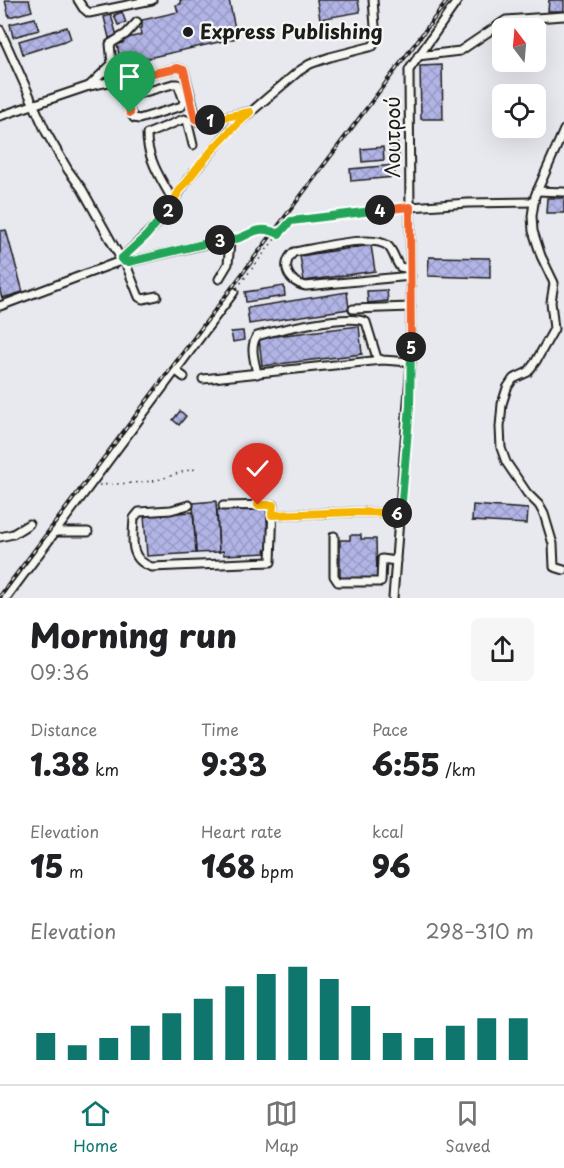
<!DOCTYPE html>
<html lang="en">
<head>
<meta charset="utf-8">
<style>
  :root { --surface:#fff; --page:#f6f6f6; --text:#202124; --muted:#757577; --line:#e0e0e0; --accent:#0f766e }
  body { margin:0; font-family:"Playpen Sans",sans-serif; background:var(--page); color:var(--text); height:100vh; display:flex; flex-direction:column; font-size:22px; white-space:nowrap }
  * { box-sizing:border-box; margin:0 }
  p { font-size:20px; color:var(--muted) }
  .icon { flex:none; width:33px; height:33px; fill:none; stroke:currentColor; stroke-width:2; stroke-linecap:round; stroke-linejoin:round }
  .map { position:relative; height:598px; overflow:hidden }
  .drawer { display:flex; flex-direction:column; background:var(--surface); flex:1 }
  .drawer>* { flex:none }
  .needle { width:39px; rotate:344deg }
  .fabs { position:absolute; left:492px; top:18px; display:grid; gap:12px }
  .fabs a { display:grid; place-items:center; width:54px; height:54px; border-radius:9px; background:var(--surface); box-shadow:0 6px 24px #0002; font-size:30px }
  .pin { position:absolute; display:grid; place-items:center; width:51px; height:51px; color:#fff; margin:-62px -26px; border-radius:50% 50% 50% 0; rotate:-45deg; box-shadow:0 0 6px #0007 }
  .pin .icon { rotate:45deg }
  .km { position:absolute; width:30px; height:30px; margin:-15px; border-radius:50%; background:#222; color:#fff; font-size:16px; line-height:30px; text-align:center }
  .round { display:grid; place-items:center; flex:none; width:63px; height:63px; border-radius:9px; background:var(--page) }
  .headline { display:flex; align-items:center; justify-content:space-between; height:102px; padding:0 30px }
  h1 { font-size:33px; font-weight:800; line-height:45px }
  .metrics { display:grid; grid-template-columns:repeat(3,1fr); gap:9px; height:102px; padding:6px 30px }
  .metrics div { display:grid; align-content:center }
  .metrics b { font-size:30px; font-weight:800 }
  .metrics small { font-size:16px; font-weight:400 }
  .metrics p { font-size:16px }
  .chart { height:168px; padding:12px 30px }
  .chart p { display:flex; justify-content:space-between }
  .chart svg { width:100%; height:108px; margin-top:6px; stroke:var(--accent); stroke-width:6 }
  .tabs { display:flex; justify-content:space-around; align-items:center; height:84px; border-top:2px solid var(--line); background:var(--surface); font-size:16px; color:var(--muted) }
  .tabs a { display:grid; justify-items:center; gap:3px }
  .tabs .selected { color:var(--accent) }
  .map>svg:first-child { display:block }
  .building { fill:url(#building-cross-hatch); stroke:#1c1c1c; stroke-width:1.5 }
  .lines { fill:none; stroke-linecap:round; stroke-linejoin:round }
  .minor-casing { stroke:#1c1c1c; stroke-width:11 }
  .path { stroke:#1c1c1c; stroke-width:1.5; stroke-dasharray:1.5 4.5; stroke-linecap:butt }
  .minor { stroke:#f6f6f2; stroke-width:7 }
  .rail-casing { stroke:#1c1c1c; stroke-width:4 }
  .rail { stroke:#f6f6f2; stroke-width:1.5; stroke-dasharray:4.5; stroke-linecap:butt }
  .split-1-casing { stroke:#fff; stroke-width:12 }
  .split-2-casing { stroke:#fff; stroke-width:12 }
  .split-3-casing { stroke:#fff; stroke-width:12 }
  .split-4-casing { stroke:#fff; stroke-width:12 }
  .split-5-casing { stroke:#fff; stroke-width:12 }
  .split-6-casing { stroke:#fff; stroke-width:12 }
  .split-7-casing { stroke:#fff; stroke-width:12 }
  .split-1 { stroke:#f0652b; stroke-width:8 }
  .split-2 { stroke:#f5b400; stroke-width:8 }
  .split-3 { stroke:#22a559; stroke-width:8 }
  .split-4 { stroke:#22a559; stroke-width:8 }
  .split-5 { stroke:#f0652b; stroke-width:8 }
  .split-6 { stroke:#22a559; stroke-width:8 }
  .split-7 { stroke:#f5b400; stroke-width:8 }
  .poi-dot { fill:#1c1c1c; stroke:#f6f6f2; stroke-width:2 }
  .labels { text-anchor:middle; stroke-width:4.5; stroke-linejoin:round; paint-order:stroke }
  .poi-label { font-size:20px; font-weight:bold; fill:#1c1c1c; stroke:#f6f6f2; text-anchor:start }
  .street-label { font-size:20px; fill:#1c1c1c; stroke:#f6f6f2 }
</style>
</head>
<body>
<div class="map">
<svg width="564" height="598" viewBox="0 0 564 598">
  <defs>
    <pattern id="building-cross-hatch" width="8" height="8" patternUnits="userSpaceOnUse" patternTransform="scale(1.5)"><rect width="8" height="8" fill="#b1b4e5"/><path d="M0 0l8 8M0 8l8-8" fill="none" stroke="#989ac4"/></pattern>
  </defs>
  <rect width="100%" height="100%" fill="#e8e9ef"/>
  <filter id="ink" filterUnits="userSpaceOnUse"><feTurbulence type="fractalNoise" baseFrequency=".0167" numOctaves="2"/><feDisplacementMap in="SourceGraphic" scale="12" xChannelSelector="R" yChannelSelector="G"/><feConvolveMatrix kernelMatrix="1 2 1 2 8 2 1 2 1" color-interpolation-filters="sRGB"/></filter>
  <g filter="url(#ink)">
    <g class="building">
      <path d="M 5,0 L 29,0 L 32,11 L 9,17 Z"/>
      <path d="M 180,0 L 229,0 L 237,38 L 121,64 L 117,44 L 123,43 L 122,39 L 141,35 L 140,29 L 142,28 L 142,20 L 178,12 L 176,5 L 181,4 Z"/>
      <path d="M 317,0 L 358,0 L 360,12 L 320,19 Z"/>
      <path d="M 549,0 L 564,0 L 564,11 L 548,11 Z"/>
      <path d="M 122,12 L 126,23 L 118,25 L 114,15 Z"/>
      <path d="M 111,15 L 117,36 L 109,38 L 104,17 Z"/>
      <path d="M 35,18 L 39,30 L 13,37 L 10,24 Z"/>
      <path d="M 67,27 L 71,39 L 23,54 L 19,41 Z"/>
      <path d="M 442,65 L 443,119 L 421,119 L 420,66 Z"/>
      <path d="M 397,139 L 399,158 L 390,159 L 388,140 Z"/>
      <path d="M 383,147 L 384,160 L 362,162 L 361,149 Z"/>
      <path d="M 394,165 L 395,177 L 351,181 L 350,169 Z"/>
      <path d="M 547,198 L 564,198 L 564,213 L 546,213 Z"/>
      <path d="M 6,230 L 23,292 L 2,298 L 0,291 L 0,231 Z"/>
      <path d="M 371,245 L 375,271 L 304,281 L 300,256 Z"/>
      <path d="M 429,257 L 490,258 L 490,278 L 428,276 Z"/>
      <path d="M 284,286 L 285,296 L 246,302 L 245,292 Z"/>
      <path d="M 387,290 L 388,301 L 368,303 L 367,291 Z"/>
      <path d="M 347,292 L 349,309 L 249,324 L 247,308 Z"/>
      <path d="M 359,326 L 362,354 L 262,366 L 259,338 Z"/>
      <path d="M 243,331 L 244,340 L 233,342 L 231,332 Z"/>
      <path d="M 180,411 L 186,416 L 179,425 L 173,420 Z"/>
      <path d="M 216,501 L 219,552 L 196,553 L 193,503 Z"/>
      <path d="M 473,505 L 528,509 L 527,524 L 472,521 Z"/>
      <path d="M 266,506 L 269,549 L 265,549 L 266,553 L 224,555 L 223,551 L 219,552 L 217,510 Z"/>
      <path d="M 193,512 L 196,553 L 147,556 L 144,515 Z"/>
      <path d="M 350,535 L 361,535 L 361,539 L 376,539 L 377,578 L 340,579 L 340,540 L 350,540 Z"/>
    </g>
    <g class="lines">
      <defs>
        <g id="minor">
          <path d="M 78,0 L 83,8 L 89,13 L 152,0"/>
          <path d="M 0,30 L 46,132 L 68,170 L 82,189 L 121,259 L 129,262 L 227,239 L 230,243 L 228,264 L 219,279"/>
          <path d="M 418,56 L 460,51 L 506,20 L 564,16"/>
          <path d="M 118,80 L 124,98 C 127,105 129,112 134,118 L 139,119 L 182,106 L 184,101 L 178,84 L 173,84 L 124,98"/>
          <path d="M 89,86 L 112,64 L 110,44 L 126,34 L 137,22"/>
          <path d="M 0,116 L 89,86 L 178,68 L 184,70 L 197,121 L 201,122 L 248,112"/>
          <path d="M 564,130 L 535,196 L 532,216 L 533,231 L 541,256 L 554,283 L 551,302 L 554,329 L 536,361 L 528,372 L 513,379 L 507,388 L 502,404 L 500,427 L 501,448 L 506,462 L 527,493 L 539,505 L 544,514 L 553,544 L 554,567 L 564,570"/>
          <path d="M 537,191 L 564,192"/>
          <path d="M 174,202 C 163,183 146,157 147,134 L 184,119 L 187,120 L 193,145"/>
          <path d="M 410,207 L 468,203 L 534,202"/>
          <path d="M 125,262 L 139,297 L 143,299 L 157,296"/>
          <path d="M 410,269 L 400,267 C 395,261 394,252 388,246 C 372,233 314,249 294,252 C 279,265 289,283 306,286 L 411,276"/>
          <path d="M 0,306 L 118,262 L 161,220 L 188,179 L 230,130 L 266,99 L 299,71 L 310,64 L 330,57 L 373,46 L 376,40 L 373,0"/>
          <path d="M 353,309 L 411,307"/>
          <path d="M 176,371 L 184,377"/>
          <path d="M 257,374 C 255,361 249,347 257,336 C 277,330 349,313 366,322 L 377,358 L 382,360 L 411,362"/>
          <path d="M 203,379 L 382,360"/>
          <path d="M 189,505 L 171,510 L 139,512 L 134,518 C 133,538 128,560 152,567 L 271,562 L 273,505 L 223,506"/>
          <path d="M 272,515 L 355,512 L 401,513"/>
          <path d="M 55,532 L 88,532"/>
          <path d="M 334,536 L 334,576 L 338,582 L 381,582 L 382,559 L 396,561"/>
          <path d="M 0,537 L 13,534 L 29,524"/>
          <path d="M 6,598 L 234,292"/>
          <path d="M 393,598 L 411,362 L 409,70 L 458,0"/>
        </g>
      </defs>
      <use href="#minor" class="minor-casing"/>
      <g class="path">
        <path d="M 233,239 C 250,233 262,226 279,234"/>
        <path d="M 237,288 L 285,226 L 291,221 L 403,208"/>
        <path d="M 99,485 C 117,484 135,483 152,481 C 169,478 181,470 198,469"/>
      </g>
      <use href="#minor" class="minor"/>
      <defs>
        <path id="rail" d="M 0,596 L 448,0"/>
      </defs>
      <use href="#rail" class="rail-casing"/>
      <use href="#rail" class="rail"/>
    </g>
  </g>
  <g class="lines" filter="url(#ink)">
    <defs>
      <path id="split-1" d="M 130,113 L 118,80 L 178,68 L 184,70 L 195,119 L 201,122 L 210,120"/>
      <path id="split-2" d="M 168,210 C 174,202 177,193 183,186 C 203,159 226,134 250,112 L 210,120"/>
      <path id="split-3" d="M 168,210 L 146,236 L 121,259 L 125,262 L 129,262 L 220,240"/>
      <path id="split-4" d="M 220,240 C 223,239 226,240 230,240 C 250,239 254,222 279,234 L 291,221 L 380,210"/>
      <path id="split-5" d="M 380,210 L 410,207 L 411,347"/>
      <path id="split-6" d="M 397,513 L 401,513 L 410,405 L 411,347"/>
      <path id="split-7" d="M 258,505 L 273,505 L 272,515 L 356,512 L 397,513"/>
    </defs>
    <use href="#split-1" class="split-1-casing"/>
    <use href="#split-2" class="split-2-casing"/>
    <use href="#split-3" class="split-3-casing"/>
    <use href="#split-4" class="split-4-casing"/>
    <use href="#split-5" class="split-5-casing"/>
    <use href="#split-6" class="split-6-casing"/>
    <use href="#split-7" class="split-7-casing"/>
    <use href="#split-1" class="split-1"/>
    <use href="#split-2" class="split-2"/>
    <use href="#split-3" class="split-3"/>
    <use href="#split-4" class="split-4"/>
    <use href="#split-5" class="split-5"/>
    <use href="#split-6" class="split-6"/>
    <use href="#split-7" class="split-7"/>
  </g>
  <circle class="poi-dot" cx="188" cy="32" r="6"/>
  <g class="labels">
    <g class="poi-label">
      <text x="200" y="39">Express Publishing</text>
    </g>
    <g class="street-label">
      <text transform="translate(393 137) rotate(-90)" y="7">Λουτρού</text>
    </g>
  </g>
</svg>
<div class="fabs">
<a><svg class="needle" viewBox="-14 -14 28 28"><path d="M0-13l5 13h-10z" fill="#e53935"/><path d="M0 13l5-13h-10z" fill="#757577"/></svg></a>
<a><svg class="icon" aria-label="locate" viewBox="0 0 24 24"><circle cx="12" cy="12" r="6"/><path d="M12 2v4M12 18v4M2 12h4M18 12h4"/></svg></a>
</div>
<div class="pin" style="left:130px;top:113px;background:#1e9e55"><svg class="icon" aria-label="arrive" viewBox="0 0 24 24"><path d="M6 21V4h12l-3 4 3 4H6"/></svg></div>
<div class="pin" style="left:258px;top:505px;background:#d93025"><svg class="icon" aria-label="check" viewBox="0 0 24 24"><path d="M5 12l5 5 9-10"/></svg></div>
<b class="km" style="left:210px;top:120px">1</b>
<b class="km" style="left:168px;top:210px">2</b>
<b class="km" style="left:220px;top:240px">3</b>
<b class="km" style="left:380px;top:210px">4</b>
<b class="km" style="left:411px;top:347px">5</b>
<b class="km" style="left:397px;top:513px">6</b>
</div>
<section class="drawer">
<div class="headline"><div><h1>Morning run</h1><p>09:36</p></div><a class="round"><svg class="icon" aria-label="share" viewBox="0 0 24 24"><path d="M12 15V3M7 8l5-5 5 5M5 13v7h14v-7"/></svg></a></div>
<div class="metrics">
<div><p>Distance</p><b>1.38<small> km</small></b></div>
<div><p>Time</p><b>9:33</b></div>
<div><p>Pace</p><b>6:55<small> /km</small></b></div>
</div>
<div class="metrics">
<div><p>Elevation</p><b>15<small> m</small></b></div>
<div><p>Heart rate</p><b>168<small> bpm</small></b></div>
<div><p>kcal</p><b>96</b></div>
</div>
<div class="chart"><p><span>Elevation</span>298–310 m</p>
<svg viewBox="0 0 160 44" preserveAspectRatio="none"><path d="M5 44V33M15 44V38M25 44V35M35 44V30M45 44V25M55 44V19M65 44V14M75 44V9M85 44V6M95 44V11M105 44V22M115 44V33M125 44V35M135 44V30M145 44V27M155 44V27"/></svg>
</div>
</section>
<nav class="tabs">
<a class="selected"><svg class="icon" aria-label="home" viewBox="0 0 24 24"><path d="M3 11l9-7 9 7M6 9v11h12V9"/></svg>Home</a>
<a><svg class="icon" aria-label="map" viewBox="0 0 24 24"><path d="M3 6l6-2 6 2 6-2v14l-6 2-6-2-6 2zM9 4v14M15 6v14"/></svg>Map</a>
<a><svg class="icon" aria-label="saved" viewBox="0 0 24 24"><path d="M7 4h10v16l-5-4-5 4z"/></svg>Saved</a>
</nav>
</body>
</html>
